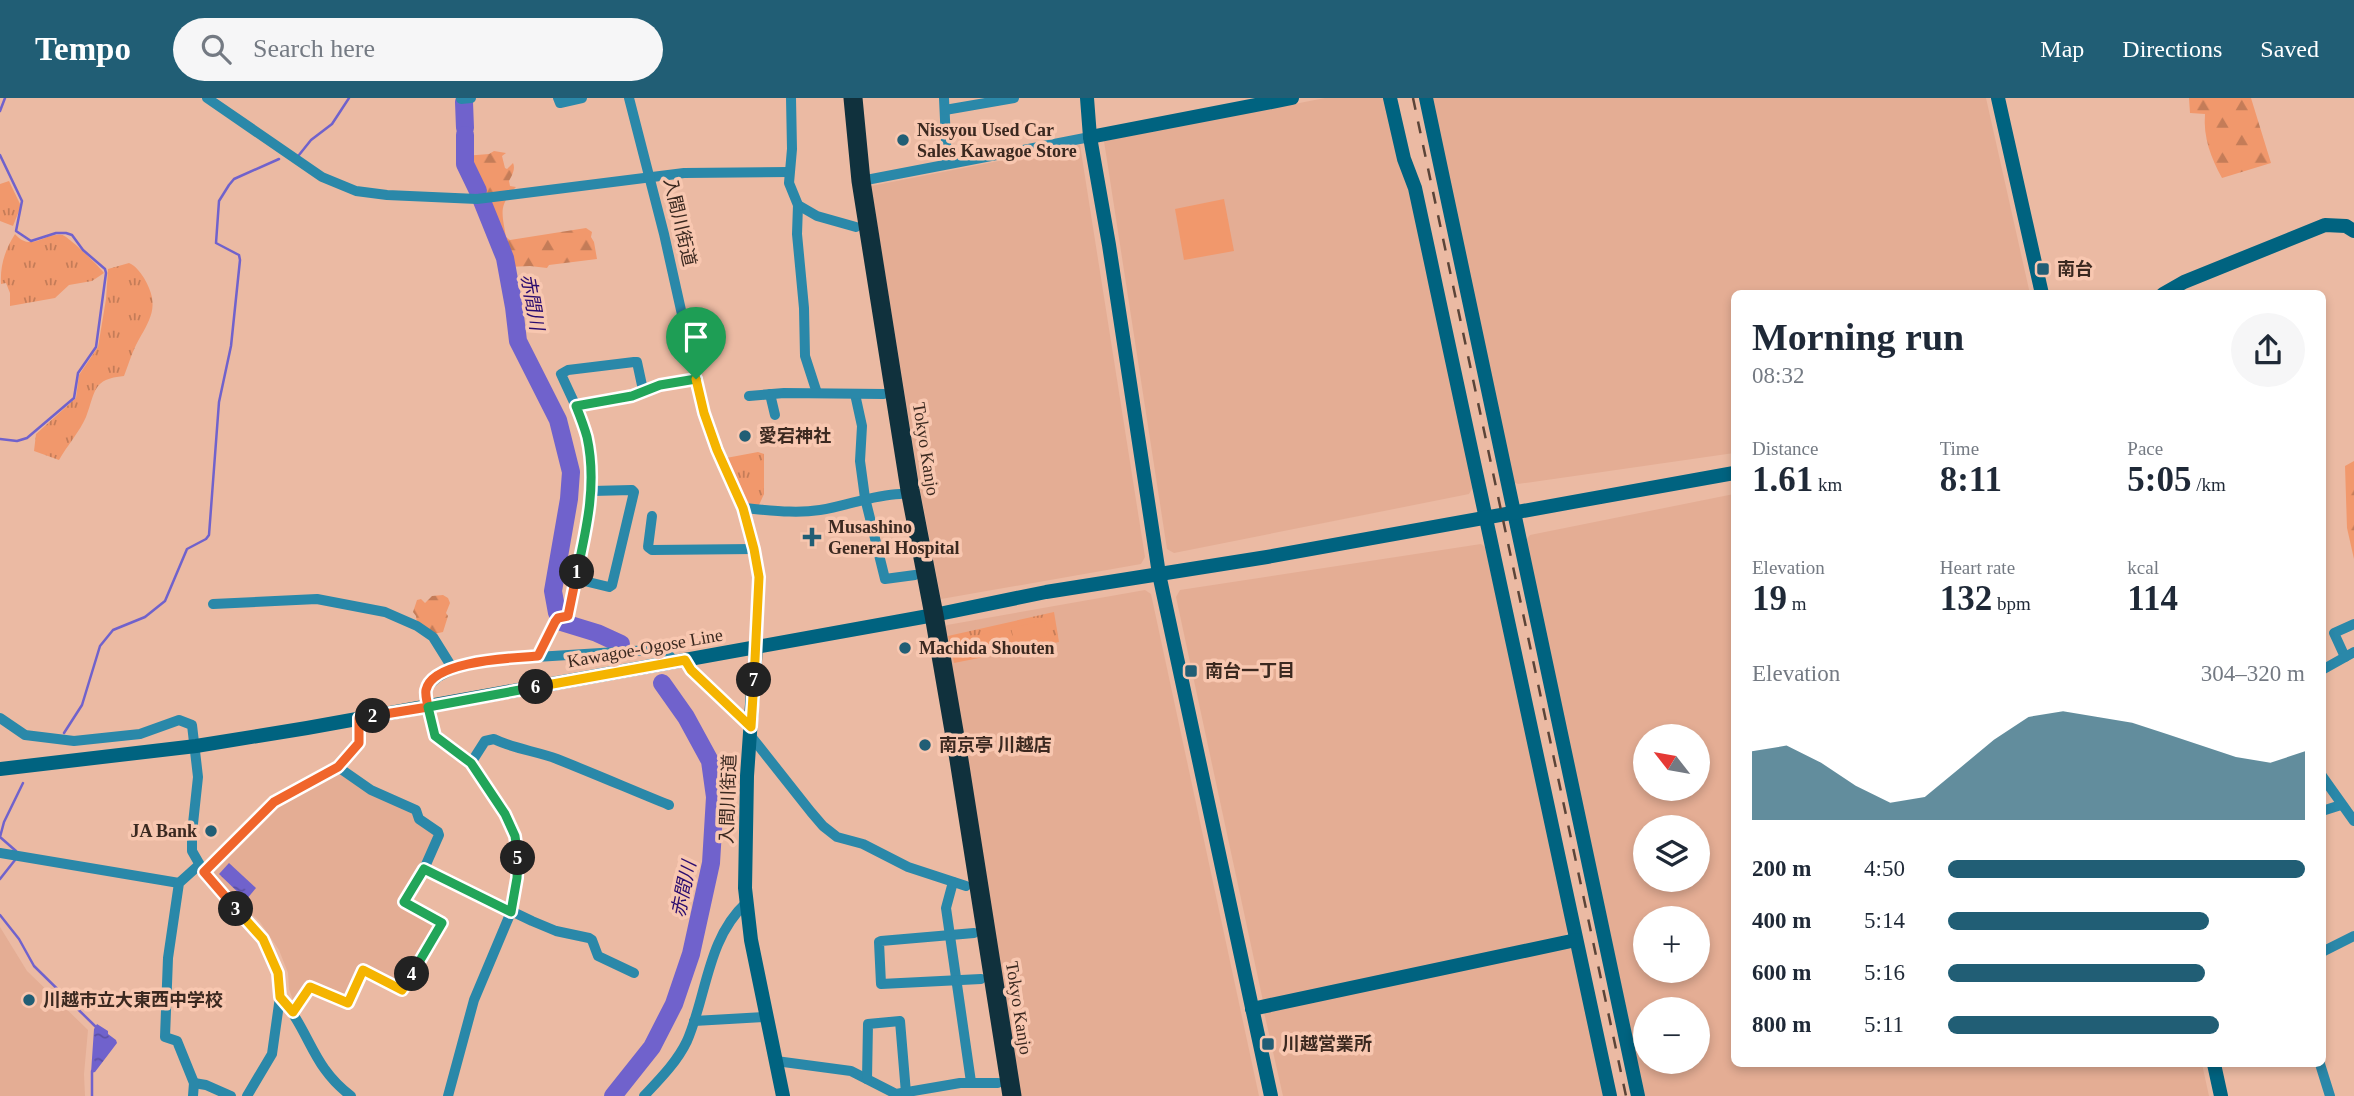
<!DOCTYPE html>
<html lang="en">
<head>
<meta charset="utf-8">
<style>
  :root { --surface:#fff; --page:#f6f6f7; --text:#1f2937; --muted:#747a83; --accent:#215e75 }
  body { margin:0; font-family:"Times New Roman","Noto Sans JP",serif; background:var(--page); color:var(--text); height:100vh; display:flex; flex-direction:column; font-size:26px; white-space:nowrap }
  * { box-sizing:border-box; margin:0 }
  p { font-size:23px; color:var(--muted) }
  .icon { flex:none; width:38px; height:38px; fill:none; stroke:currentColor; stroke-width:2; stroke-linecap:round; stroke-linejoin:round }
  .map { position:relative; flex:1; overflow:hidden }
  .drawer { position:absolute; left:1731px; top:192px; width:595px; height:777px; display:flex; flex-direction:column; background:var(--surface); border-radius:10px; box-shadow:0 4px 10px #0003 }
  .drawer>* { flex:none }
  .needle { width:46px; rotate:301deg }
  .buttons { position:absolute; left:1633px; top:626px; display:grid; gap:14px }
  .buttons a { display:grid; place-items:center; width:77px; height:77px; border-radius:50%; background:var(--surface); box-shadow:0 4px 10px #0003; font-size:35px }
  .pin { position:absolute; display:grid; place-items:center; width:60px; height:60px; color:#fff; margin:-72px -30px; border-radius:50% 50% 50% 0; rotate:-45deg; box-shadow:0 0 7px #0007 }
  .pin .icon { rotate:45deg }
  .km { position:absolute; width:35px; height:35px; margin:-18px; border-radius:50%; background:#222; color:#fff; font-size:19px; line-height:35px; text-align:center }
  .round { display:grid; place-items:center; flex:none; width:74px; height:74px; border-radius:37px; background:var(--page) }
  .overview { display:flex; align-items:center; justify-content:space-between; height:119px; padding:0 21px }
  h1 { font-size:38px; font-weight:700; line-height:52px }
  .figures { display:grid; grid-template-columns:repeat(3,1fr); gap:10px; height:119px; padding:7px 21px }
  .figures div { display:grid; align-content:center }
  .figures b { font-size:35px; font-weight:700 }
  .figures small { font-size:19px; font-weight:400 }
  .figures p { font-size:19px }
  .chart { height:196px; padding:14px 21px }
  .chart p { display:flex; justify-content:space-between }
  .chart svg { width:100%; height:126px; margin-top:7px; fill:var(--accent); opacity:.7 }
  ul { padding:0 21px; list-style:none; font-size:23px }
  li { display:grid; grid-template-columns:112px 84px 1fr; align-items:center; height:52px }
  li i { height:18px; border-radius:9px; background:var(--accent) }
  header { display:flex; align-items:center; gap:42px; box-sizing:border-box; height:98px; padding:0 35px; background:var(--accent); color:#fff }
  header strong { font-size:33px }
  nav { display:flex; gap:38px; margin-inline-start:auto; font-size:24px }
  .search { width:490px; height:63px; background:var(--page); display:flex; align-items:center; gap:18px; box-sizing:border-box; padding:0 24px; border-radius:38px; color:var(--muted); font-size:26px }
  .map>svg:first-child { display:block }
  .built { fill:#e4ad94; fill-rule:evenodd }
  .grass { fill:url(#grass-tufts) }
  .forest { fill:url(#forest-firs) }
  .pitch { fill:#f1986c }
  .water { fill:url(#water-ripples) }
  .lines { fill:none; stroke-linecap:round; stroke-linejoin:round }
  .stream { stroke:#7062cc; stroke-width:2.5 }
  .river { stroke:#7062cc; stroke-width:18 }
  .street { stroke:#2a88a9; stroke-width:10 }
  .secondary { stroke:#006380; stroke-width:14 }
  .highway { stroke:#10313d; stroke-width:19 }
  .rail { stroke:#5b4438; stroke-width:2.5; stroke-dasharray:12 12; stroke-linecap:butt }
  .split-1-casing { stroke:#fff; stroke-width:14 }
  .split-2-casing { stroke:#fff; stroke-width:14 }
  .split-3-casing { stroke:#fff; stroke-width:14 }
  .split-4-casing { stroke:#fff; stroke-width:14 }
  .split-5-casing { stroke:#fff; stroke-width:14 }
  .split-6-casing { stroke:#fff; stroke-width:14 }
  .split-7-casing { stroke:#fff; stroke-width:14 }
  .split-8-casing { stroke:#fff; stroke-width:14 }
  .split-1 { stroke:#22a559; stroke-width:9 }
  .split-2 { stroke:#f0652b; stroke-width:9 }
  .split-3 { stroke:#f0652b; stroke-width:9 }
  .split-4 { stroke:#f5b400; stroke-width:9 }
  .split-5 { stroke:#22a559; stroke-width:9 }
  .split-6 { stroke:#22a559; stroke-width:9 }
  .split-7 { stroke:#f5b400; stroke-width:9 }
  .split-8 { stroke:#f5b400; stroke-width:9 }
  .poi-dot { fill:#215e75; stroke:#f8c7b0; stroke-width:2.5 }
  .labels { text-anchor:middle; stroke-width:7; stroke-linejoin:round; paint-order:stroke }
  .poi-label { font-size:18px; font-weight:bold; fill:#3b2920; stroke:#f8c7b0; text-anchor:start }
  .street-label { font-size:18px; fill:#3b2920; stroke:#f8c7b0 }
  .water-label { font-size:19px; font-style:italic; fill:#2b0c6f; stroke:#f8c7b0 }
</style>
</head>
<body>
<header>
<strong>Tempo</strong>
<div class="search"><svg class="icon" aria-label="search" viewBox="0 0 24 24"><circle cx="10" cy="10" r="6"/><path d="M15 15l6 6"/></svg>Search here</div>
<nav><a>Map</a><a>Directions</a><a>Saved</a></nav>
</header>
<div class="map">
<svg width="2354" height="998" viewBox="0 0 2354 998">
  <defs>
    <pattern id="grass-tufts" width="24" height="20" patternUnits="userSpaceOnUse" patternTransform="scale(1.75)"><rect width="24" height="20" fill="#f1986c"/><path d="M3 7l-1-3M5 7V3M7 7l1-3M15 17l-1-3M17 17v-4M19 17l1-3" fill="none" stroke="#c47c58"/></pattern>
    <pattern id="forest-firs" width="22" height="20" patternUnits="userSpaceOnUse" patternTransform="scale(1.75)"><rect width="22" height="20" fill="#f1986c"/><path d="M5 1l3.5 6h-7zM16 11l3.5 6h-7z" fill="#c47c58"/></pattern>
    <pattern id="water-ripples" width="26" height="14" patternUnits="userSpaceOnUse" patternTransform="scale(1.75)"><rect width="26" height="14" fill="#7062cc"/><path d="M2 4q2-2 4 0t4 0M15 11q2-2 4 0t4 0" fill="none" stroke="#5d51a5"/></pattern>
  </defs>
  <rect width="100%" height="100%" fill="#ebbaa3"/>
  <g class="built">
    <path d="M 1325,0 L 1384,0 L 1407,82 L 1473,389 L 1469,396 L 1174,455 L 1167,451 L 1104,43 Z"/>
    <path d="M 1431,0 L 1986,0 L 2030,196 L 1734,196 L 1734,355 L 1518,386 L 1513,384 Z"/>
    <path d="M 1080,47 L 1145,459 L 1141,466 L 941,501 L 921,397 L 871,88 Z"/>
    <path d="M 1734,396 L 1734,966 L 2202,966 L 2209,998 L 1645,998 L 1526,442 L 1530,437 ZM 1645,639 L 1698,639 L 1698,691 L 1645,691 ZM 1645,730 L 1698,730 L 1698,782 L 1645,782 ZM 1645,821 L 1698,821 L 1698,873 L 1645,873 ZM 1645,912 L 1698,912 L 1698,964 L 1645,964 Z"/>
    <path d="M 1481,446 L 1485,449 L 1569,832 L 1565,838 L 1263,903 L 1176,499 L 1180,492 Z"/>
    <path d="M 1145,492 L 1151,496 L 1259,998 L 1021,998 L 943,533 L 947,527 Z"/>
    <path d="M 340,674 L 412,714 L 435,738 L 418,774 L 401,804 L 437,828 L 400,889 L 362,869 L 347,901 L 310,885 L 294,905 L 289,891 L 288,875 L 279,852 L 260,824 L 214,780 L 214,773 L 278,708 Z"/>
    <path d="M 0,829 L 27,873 L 88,932 L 84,976 L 85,998 L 0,998 Z"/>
    <path d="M 1569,850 L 1574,853 L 1605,998 L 1283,998 L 1264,914 Z"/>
  </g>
  <g class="grass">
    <path d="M 9,83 L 21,108 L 13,128 L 0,123 L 0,86 Z"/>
    <path d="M 15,136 C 31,155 45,134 62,137 C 67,137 100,169 104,175 L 92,183 L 69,187 L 55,200 L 10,208 L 10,195 L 6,185 L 1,186 C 0,167 5,152 15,136 Z"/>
    <path d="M 129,165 C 136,168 140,174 144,180 C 161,209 150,221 136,247 C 131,257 128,268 124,278 C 92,281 96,293 86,319 C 80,333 67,348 59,362 L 34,353 L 36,336 L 76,300 L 79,277 L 98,249 L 106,201 L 108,171 Z"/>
    <path d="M 758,354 L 764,356 L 764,396 L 759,407 L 746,407 L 726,360 Z"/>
    <path d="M 1054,514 L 1059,544 L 954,565 L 948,538 Z"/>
  </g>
  <g class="forest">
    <path d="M 2189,0 L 2251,0 L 2271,65 L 2222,80 C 2211,60 2203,39 2205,16 L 2190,15 Z"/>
    <path d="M 494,53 L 506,55 L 502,58 L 505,70 L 507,71 L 513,65 C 516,71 511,79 509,83 L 510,88 L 516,89 C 498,108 502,114 506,139 L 510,142 L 586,130 L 592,134 L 591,139 L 594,144 L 597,161 L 549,167 L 547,170 L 530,168 L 508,169 L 503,166 L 502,146 L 486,118 L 487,112 C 476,100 461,79 461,61 L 464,58 L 489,56 Z"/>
    <path d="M 2354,363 L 2354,461 L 2347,430 L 2345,368 Z"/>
    <path d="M 443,497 L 448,500 L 450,505 L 446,515 L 448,518 L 443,534 L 434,536 L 417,526 L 416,518 L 413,514 L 417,502 L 421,501 L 425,505 L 432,498 Z"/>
  </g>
  <g class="pitch">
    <path d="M 1224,101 L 1234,153 L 1184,162 L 1175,111 Z"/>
    <path d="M 1045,522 L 1049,538 L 1015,546 L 1011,530 Z"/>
    <path d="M 992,534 L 996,549 L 962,557 L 958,542 Z"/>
  </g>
  <g class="water">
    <path d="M 229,765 L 256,790 L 246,802 L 219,776 Z"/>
    <path d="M 97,926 L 108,933 L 108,936 L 116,942 L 117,945 L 95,974 L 91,975 L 94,931 Z"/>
  </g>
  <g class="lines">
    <g class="stream">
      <path d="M 0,13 L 5,0"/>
      <path d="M 0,57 L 22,103 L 16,133 L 31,143 L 56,135 L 66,135 L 72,137 L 83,152 L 105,171 L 106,175 L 96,249 L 78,275 L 74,300 L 27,340 L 17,343 L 0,341"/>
      <path d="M 299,57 L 311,42 L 332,26 L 349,0"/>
      <path d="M 64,635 L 82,607 L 100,548 L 113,532 L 145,519 L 165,503 L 187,451 L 206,441 L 209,437 L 219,304 L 231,248 L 240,162 L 239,157 L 216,145 L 219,103 L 229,87 L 234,81 L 279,61"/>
      <path d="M 16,753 L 0,739 L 4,724 L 23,685"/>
      <path d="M 0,781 L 15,762"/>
      <path d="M 0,817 L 19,841 L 34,868 L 96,929"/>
      <path d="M 92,998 L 92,973"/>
    </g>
    <g class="river">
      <path d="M 464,4 L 465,30"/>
      <path d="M 465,37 L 465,66 L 478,93"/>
      <path d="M 482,103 L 505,160 L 514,209 L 518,243 L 558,322 L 571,374 L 569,401 L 553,493 L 557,515"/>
      <path d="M 561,524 L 597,535 L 621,546"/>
      <path d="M 613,998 L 652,949 L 674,906 L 691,856 L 711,765 L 715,699 L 710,663 L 686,619 L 662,585"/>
    </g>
    <g class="street">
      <path d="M 207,0 L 322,79 L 356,93 L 387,97 L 477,101 L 684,75 L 789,74"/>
      <path d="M 558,0 L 560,5 L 582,0"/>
      <path d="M 629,0 L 664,136 L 704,315 L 717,352 L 743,410 L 749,432 L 759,479 L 756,549"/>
      <path d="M 791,0 L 792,51 L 789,85 L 798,107 L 817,118 L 856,129"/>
      <path d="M 944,0 L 947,65"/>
      <path d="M 461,1 L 471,0"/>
      <path d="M 945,12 L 1014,0"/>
      <path d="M 861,83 L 1090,39"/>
      <path d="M 798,107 L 797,136 L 804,210 L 805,258 L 817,295"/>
      <path d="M 770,296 L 775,317"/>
      <path d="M 855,296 L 862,328 L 860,363 L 865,400 L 885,481 L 915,477"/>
      <path d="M 749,298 L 784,295 L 884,296"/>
      <path d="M 576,308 L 632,298 L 660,287 L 696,281"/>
      <path d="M 743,410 C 769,412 794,416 820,412 C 847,408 872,397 900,396"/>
      <path d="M 652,418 L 648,449 L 652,452 L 754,451"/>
      <path d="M 576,481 L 609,489 L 612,487 L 634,394 L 632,392 L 592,393"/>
      <path d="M 213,506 L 317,501 L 385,514 L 417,528 L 433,539 L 453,571"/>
      <path d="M 538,558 L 555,524 L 558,520 L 567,518 C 581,458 604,391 585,330 C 578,311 569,294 561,276 L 568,272 L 634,264 L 637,264 L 643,292"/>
      <path d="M 2345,559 L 2334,535 L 2354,526"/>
      <path d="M 685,562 L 691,572 L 751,629"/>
      <path d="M 2322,572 L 2354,554"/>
      <path d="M 0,620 L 25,637 L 74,643 L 140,636 L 179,622 L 192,627 L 198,679 L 192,735 L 192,753 L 208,781 L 263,841 L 278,875 L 280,886 L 280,899 L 272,956 L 247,998"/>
      <path d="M 750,637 L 811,714 L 823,728 L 837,739 L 863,746 L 908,769 L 966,788"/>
      <path d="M 471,665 L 485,643 L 494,641 C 514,651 536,653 557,661 C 595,676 632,692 669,707"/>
      <path d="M 338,669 L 371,692 L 416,712 L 419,721 L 438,734 L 439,737 L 424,771 L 532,823 L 556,833 L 589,840 L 592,842 L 598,858 L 634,875"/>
      <path d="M 2322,678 L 2354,723"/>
      <path d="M 2322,713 L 2341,707"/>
      <path d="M 0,755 L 179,785"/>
      <path d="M 204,774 L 274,704 L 338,669 L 359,645 L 359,620"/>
      <path d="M 953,784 L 946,810 L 971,984"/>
      <path d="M 974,835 L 881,843 L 879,844 L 881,886 L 981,881"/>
      <path d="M 2322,854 L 2354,838"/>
      <path d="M 280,899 C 311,934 311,968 351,998"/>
      <path d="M 293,914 L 310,889 L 348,905 L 363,872 L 402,893 L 442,825 L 404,805 L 424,771"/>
      <path d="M 694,923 L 766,919"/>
      <path d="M 776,963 L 851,973 L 896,996 L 960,985 L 998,985"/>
      <path d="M 2320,966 L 2330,998"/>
      <path d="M 867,981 L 868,926 L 900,923 L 906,995"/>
      <path d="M 194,985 L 206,987 L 231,998"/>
      <path d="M 193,998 L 194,985 L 177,943 L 165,939 L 168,860 L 179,785 L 199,767"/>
      <path d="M 448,998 L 474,902 L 511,814 L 519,766 L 515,739 L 505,716 L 471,665 L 433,634 L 425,595 L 428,588 L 438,579 L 457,569 L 489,562 L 665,551 L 674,564"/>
      <path d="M 644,998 C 660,981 677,964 687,943 C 707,897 707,841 746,805"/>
    </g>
    <g class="secondary">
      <path d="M 1087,0 L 1090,39 L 1109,147 L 1159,476 L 1271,998"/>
      <path d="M 1390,0 L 1404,61 L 1415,90 L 1610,998"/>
      <path d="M 1426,0 L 1638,998"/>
      <path d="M 1998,0 L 2042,196"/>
      <path d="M 1090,39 L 1292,0"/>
      <path d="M 2163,196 L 2184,184 L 2325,127 L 2346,128 L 2354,133"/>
      <path d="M 756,549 L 747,678 L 745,790 L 751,842 L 783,998"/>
      <path d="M 0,671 L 196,648 L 307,630 L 934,517 L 1046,494 L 1267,459 L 1734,375"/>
      <path d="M 1252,911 L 1576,842"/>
      <path d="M 2214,966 L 2221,998"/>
    </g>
    <path class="highway" d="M 853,0 L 861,83 L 910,392 L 934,517 L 959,662 L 1012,998"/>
    <path class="rail" d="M 1413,0 L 1626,998"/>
  </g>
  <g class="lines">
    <defs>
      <path id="split-1" d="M 577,474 C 587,429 597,385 587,339 C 584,328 580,318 576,308 L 632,298 L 660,287 L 696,281"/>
      <path id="split-2" d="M 373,618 L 428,609 C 427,603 425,597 426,592 C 432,562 514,560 538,558 L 555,524 L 558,520 L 568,518 L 577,474"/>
      <path id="split-3" d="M 236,811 L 204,774 L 274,704 L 338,669 L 359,645 L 359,620 L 373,618"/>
      <path id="split-4" d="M 236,811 L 263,841 L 278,875 L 280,899 L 293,914 L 310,889 L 348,905 L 363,872 L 402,892 L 412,876"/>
      <path id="split-5" d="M 412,876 L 442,825 L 404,804 L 424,771 L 511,814 L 517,780 L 518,760"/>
      <path id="split-6" d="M 518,760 L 515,738 L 505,716 L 471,665 L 435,638 L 428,609 L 536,589"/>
      <path id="split-7" d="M 536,589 L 685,562 L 691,572 L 751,629 L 754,582"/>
      <path id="split-8" d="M 696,281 L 704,315 L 717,352 L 743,410 L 754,451 L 759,479 L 754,582"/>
    </defs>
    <use href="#split-1" class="split-1-casing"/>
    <use href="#split-2" class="split-2-casing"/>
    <use href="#split-3" class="split-3-casing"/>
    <use href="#split-4" class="split-4-casing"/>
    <use href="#split-5" class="split-5-casing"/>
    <use href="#split-6" class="split-6-casing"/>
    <use href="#split-7" class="split-7-casing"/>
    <use href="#split-8" class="split-8-casing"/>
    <use href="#split-1" class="split-1"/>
    <use href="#split-2" class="split-2"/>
    <use href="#split-3" class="split-3"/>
    <use href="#split-4" class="split-4"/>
    <use href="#split-5" class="split-5"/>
    <use href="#split-6" class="split-6"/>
    <use href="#split-7" class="split-7"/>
    <use href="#split-8" class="split-8"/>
  </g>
  <g class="poi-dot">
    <circle cx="903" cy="42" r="7"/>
    <rect x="2036" y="164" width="14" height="14" rx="3.5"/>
    <circle cx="745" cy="338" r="7"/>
    <path d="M808.5 428.5h7v7h7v7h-7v7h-7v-7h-7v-7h7z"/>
    <circle cx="905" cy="550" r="7"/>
    <rect x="1184" y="566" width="14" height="14" rx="3.5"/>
    <circle cx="925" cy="647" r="7"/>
    <circle cx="211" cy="733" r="7"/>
    <circle cx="29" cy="902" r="7"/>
    <rect x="1261" y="939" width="14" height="14" rx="3.5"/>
  </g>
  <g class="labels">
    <g class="poi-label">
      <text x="917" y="38">Nissyou Used Car<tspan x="917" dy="21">Sales Kawagoe Store</tspan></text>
      <text x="2057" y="177">南台</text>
      <text x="759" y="344">愛宕神社</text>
      <text x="828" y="435">Musashino<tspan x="828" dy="21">General Hospital</tspan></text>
      <text x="919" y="556">Machida Shouten</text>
      <text x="1205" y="579">南台一丁目</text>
      <text x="939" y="653">南京亭 川越店</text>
      <text x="197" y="739" text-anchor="end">JA Bank</text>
      <text x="43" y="908">川越市立大東西中学校</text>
      <text x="1282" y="952">川越営業所</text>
    </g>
    <g class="street-label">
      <text transform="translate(680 124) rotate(77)" y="6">入間川街道</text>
      <text transform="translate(926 351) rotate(81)" y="6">Tokyo Kanjo</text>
      <text transform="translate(645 550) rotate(-10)" y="6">Kawagoe-Ogose Line</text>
      <text transform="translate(728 701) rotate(-88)" y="6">入間川街道</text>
      <text transform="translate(1019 910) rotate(81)" y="6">Tokyo Kanjo</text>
    </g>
    <g class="water-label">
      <text transform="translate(533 204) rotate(80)" y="7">赤間川</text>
      <text transform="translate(683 791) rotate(-78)" y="7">赤間川</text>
    </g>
  </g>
</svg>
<div class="buttons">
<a><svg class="needle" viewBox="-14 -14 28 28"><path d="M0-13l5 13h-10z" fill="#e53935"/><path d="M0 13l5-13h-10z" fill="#747a83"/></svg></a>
<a><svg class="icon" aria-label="layers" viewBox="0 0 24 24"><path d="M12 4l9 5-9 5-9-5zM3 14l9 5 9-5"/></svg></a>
<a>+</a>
<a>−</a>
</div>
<div class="pin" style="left:696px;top:281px;background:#1e9e55"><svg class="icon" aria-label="arrive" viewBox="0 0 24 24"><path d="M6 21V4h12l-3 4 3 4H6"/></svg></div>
<b class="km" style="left:577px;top:474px">1</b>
<b class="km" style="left:373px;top:618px">2</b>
<b class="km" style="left:236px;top:811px">3</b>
<b class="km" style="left:412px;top:876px">4</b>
<b class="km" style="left:518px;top:760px">5</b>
<b class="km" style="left:536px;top:589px">6</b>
<b class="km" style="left:754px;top:582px">7</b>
<section class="drawer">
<div class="overview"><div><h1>Morning run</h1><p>08:32</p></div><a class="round"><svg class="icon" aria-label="share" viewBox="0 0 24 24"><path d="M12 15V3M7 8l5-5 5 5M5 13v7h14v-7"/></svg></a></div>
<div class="figures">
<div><p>Distance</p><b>1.61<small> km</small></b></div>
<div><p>Time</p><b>8:11</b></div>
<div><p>Pace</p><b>5:05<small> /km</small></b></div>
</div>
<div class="figures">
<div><p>Elevation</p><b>19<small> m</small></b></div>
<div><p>Heart rate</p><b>132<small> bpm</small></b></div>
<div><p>kcal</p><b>114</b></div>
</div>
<div class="chart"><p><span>Elevation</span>304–320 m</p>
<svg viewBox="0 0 160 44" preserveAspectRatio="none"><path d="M0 44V20L10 18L20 24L30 32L40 38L50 36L60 26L70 16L80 8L90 6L100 8L110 10L120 14L130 18L140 22L150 24L160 20V44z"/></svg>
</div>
<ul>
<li><b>200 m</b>4:50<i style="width:100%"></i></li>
<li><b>400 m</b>5:14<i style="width:73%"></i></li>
<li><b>600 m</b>5:16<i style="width:72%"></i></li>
<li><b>800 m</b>5:11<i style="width:76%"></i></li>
</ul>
</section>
</div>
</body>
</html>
